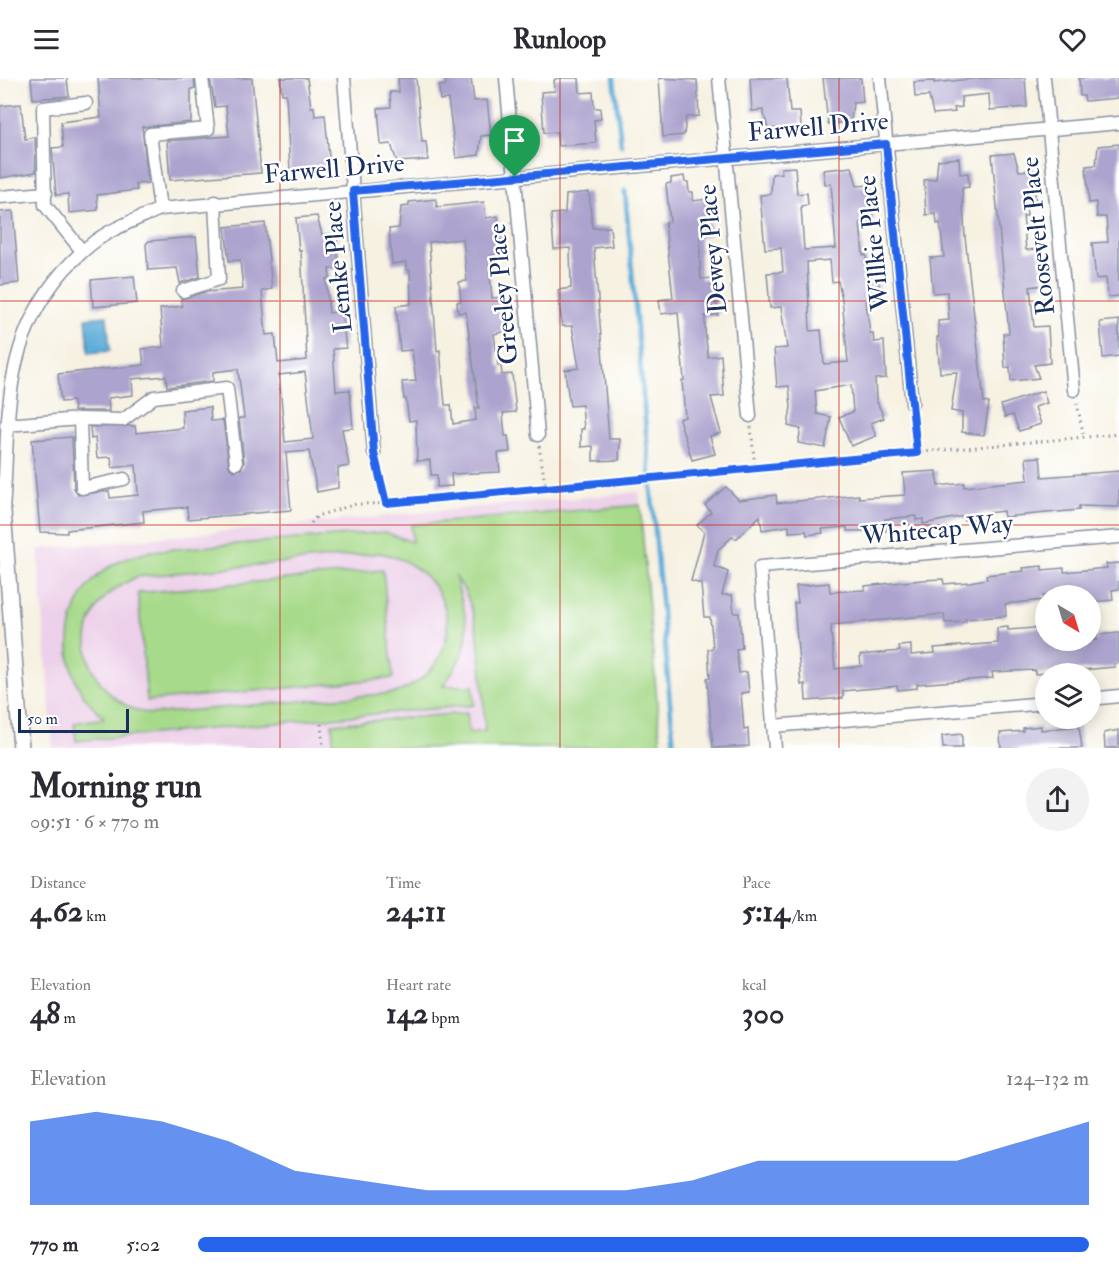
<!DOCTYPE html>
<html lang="en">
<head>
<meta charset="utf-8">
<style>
  :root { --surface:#fff; --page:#f2f2f3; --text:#2b2b33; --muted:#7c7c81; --accent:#2563eb }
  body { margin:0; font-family:"IM FELL Double Pica",serif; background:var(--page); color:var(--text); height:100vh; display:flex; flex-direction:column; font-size:22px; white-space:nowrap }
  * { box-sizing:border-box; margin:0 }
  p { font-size:20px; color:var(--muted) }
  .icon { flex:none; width:33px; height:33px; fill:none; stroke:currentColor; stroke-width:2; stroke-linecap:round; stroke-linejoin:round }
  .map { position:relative; height:670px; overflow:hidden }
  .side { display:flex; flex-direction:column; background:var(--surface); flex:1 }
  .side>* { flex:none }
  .needle { width:39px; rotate:142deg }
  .controls { position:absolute; left:1035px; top:507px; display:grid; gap:12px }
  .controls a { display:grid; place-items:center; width:66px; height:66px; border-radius:50%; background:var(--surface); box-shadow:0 3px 15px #0003; font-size:30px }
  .scale { position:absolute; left:18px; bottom:15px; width:111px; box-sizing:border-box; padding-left:6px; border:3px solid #1b2f5e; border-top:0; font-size:16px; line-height:21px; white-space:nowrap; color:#1b2f5e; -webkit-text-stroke:4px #fff; paint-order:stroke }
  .pin { position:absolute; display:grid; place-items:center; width:51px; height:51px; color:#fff; margin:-62px -26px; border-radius:50% 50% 50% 0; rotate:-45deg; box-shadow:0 0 6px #0007 }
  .pin .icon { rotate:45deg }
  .round { display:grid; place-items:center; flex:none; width:63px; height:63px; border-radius:32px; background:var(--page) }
  .headline { display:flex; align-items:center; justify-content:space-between; height:102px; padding:0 30px }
  h1 { font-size:33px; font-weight:800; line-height:45px }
  .stats { display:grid; grid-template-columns:repeat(3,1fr); gap:9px; height:102px; padding:6px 30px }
  .stats div { display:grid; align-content:center }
  .stats b { font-size:30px; font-weight:800 }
  .stats small { font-size:16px; font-weight:400 }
  .stats p { font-size:16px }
  .chart { height:168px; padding:12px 30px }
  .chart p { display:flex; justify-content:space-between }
  .chart svg { width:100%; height:108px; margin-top:6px; fill:var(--accent); opacity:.7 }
  ul { padding:0 30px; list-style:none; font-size:20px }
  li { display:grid; grid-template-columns:96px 72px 1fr; align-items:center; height:45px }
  li i { height:15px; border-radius:8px; background:var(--accent) }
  header { display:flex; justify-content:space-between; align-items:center; height:78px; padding:0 30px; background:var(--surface); font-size:27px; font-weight:800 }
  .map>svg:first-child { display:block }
  .built { fill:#edd0e9 }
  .green { fill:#a7da8a; stroke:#618474; stroke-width:1.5; fill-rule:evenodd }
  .water { fill:#5fadd9; stroke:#3d6e9c; stroke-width:1.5 }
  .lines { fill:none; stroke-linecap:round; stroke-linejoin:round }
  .stream { stroke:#5fadd9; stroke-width:4.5 }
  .building { fill:#aca3ce; fill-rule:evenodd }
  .minor-casing { stroke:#8890a0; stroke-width:15 }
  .tertiary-casing { stroke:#8890a0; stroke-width:18 }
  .path { stroke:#8890a0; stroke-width:3; stroke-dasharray:1.5 4.5; stroke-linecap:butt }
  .minor { stroke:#fff; stroke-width:12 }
  .tertiary { stroke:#fff; stroke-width:15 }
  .route-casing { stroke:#fff; stroke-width:12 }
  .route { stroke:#2563eb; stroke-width:8 }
  .grid { fill:none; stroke:#c8321e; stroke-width:1.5; stroke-opacity:0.55 }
  .labels { text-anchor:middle; stroke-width:5; stroke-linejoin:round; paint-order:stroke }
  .street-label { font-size:26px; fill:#1b2f5e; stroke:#fff }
</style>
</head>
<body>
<header><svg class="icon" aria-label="menu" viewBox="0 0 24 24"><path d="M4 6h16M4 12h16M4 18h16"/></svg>Runloop<svg class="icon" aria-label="heart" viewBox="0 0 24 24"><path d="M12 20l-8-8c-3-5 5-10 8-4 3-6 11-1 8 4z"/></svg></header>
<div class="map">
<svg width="1119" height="670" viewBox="0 0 1119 670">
  <rect width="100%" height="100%" fill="#fff"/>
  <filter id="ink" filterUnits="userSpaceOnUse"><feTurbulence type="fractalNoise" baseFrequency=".0167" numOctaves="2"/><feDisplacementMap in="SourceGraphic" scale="12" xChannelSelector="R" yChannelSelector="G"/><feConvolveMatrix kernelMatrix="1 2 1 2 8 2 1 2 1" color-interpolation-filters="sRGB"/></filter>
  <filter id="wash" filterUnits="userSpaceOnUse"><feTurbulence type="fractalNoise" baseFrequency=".008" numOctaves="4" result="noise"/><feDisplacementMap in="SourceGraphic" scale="24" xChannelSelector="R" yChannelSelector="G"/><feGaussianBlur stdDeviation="1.35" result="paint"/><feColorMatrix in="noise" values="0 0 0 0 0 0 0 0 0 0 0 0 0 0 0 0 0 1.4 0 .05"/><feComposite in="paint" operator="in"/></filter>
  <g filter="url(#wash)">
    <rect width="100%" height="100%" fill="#f6f1e1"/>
    <path class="built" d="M 639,414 L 661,670 L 53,670 L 38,471 Z"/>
    <g class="green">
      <path d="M 640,427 L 661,670 L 334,670 L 332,646 L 467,635 L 469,655 L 485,653 C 482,609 484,532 455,498 C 468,548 477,561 443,608 L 473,608 L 474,627 L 76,663 L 74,645 L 104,640 C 96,631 86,623 80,612 C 57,569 70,509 116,485 C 127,479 139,477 151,473 L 385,454 L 412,464 L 411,447 ZM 380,475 C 460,491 473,587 395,615 L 150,636 C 99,626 66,569 102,523 C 111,512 124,506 136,499 Z"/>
      <path d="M 383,492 L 393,600 L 147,623 L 138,515 Z"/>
    </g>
    <path class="water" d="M 107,238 L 110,273 L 89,275 L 86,240 Z"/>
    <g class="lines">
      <g class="stream">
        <path d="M 614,0 L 621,67"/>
        <path d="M 625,113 L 674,670"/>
      </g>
    </g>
    <g id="blocks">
      <g class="building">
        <path d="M 31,0 L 67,0 L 69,18 L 33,21 Z"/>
        <path d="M 98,0 L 194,0 L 195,10 L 191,11 L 191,44 L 142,49 L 148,105 L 136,106 L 137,112 L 97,117 L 98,132 L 69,135 L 68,116 L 56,117 L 52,70 L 63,69 L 61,44 L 101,39 Z"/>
        <path d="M 210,0 L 252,0 L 261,95 L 170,102 L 167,63 L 229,58 L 226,28 L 215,29 Z"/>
        <path d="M 280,0 L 307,0 L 311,29 L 314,29 L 315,38 L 325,37 L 330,89 L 290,93 L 286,16 L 282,16 Z"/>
        <path d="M 398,0 L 416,0 L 422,64 L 426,64 L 428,82 L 397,84 L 391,66 L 381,67 L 378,30 L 391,29 L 390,14 L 399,14 Z"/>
        <path d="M 445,0 L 471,0 L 474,23 L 487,22 L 491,57 L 481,58 L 479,77 L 456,80 L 448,21 L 440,22 L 439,8 L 446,7 Z"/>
        <path d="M 558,0 L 579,0 L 580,15 L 593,14 L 594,30 L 600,30 L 601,41 L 594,42 L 596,65 L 558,68 L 557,54 L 544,55 L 541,14 L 555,13 L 554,2 Z"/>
        <path d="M 659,0 L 697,2 L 699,38 L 686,39 L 684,57 L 663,59 Z"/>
        <path d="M 750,0 L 787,0 L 790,34 L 800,34 L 801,49 L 768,51 L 763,32 L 752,33 Z"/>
        <path d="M 823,0 L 861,0 L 863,24 L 853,25 L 851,44 L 828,46 Z"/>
        <path d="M 980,0 L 1025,0 L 1027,29 L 990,32 L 989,16 L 961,19 L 962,29 L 954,30 L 955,34 L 933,36 L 929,18 L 915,19 L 914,4 L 934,3 L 934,5 Z"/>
        <path d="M 1079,0 L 1117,0 L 1118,20 L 1085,23 L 1084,18 L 1080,18 Z"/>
        <path d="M 21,26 L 25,61 L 35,59 L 36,94 L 0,100 L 0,28 Z"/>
        <path d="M 1119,66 L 1119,218 L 1108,219 L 1106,200 L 1096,201 L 1092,165 L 1108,164 L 1106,139 L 1097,139 L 1096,124 L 1089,125 L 1086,88 L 1096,87 L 1098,68 Z"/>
        <path d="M 1014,75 L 1019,93 L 1033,92 L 1036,127 L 1026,128 L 1027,138 L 1023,138 L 1024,147 L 1026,172 L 1039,171 L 1043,207 L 1030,209 L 1034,249 L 1048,248 L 1050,285 L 1034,287 L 1039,300 L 1011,303 L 1010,289 L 1005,290 L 1003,256 L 1009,255 L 992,77 Z"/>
        <path d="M 959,80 L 960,96 L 968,95 L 969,109 L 962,110 L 965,159 L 984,324 L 989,325 L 984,357 L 962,354 L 962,335 L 951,333 L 957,294 L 940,295 L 937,259 L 939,259 L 938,243 L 949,242 L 947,214 L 933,215 L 930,180 L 944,179 L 940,145 L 937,146 L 936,136 L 926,137 L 924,102 L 936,101 L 938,82 Z"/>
        <path d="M 795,89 L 797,116 L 807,115 L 808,127 L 801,128 L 804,172 L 836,170 L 831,106 L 825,106 L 823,92 L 852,89 L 857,108 L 870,107 L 874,143 L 860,144 L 863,177 L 866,177 L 867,187 L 877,186 L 880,222 L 866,223 L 870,255 L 873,255 L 874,264 L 884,263 L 886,300 L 875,301 L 876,321 L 884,340 L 871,345 L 876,358 L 851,368 L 839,339 L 853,334 L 851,307 L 815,313 L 817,336 L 831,339 L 825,370 L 798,365 L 801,351 L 788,348 L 791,329 L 789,308 L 777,309 L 774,271 L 787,270 L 781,229 L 770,230 L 767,195 L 783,194 L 781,170 L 765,171 L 760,117 L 771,116 L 772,96 L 782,95 L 781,90 ZM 830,182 L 832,204 L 838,203 L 842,221 L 848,284 L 824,286 L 821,252 L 810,253 L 807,184 Z"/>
        <path d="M 684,98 L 685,104 L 688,104 L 689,114 L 693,114 L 693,123 L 707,121 L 710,157 L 700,158 L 700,192 L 701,201 L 713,200 L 718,237 L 705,238 L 705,252 L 708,279 L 721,277 L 724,318 L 711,319 L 721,355 L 710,358 L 715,376 L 692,382 L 679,341 L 685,339 L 682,303 L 684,302 L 678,234 L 661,236 L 659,222 L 673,220 L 665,145 L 670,144 L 666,106 L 671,105 L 671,100 Z"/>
        <path d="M 589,114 L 592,150 L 610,149 L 612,168 L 594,170 L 609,361 L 620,361 L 619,382 L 593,383 L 593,368 L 581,369 L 581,351 L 584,351 L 582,327 L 570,328 L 567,308 L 565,292 L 579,290 L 572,248 L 562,248 L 558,212 L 571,210 L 570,170 L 554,171 L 551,136 L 565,135 L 566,117 Z"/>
        <path d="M 436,121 L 437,129 L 484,124 L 486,140 L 498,138 L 502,175 L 491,177 L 492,186 L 489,186 L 492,220 L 505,219 L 509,253 L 494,256 L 498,288 L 501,288 L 502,297 L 512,296 L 516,334 L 503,335 L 505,358 L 508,358 L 510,374 L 498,375 L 500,394 L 451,396 L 452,408 L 437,409 L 437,397 L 431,397 L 430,382 L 417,383 L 416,342 L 409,343 L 406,321 L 404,321 L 402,304 L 416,303 L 412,272 L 400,273 L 396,228 L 411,226 L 410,192 L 406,192 L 406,184 L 392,186 L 389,151 L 399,150 L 401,129 L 409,128 L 409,124 ZM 463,161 L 467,203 L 459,204 L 461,223 L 457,224 L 458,235 L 466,234 L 479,330 L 475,330 L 476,342 L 453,346 L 451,327 L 445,327 L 440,272 L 437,273 L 429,164 Z"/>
        <path d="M 13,133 L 19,205 L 0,207 L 0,134 Z"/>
        <path d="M 317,138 L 322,157 L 336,155 L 339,191 L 329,191 L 330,201 L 326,201 L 329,235 L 341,233 L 346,270 L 333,271 L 336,313 L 350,312 L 351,327 L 353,350 L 342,351 L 349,388 L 338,390 L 338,410 L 317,414 L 309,373 L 286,375 L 291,432 L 188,441 L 187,429 L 143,433 L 144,444 L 67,452 L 67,455 L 40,454 L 32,362 L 72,359 L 74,410 L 78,417 L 109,413 L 110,420 L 138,417 L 136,387 L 112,390 L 111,379 L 97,380 L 95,360 L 91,361 L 90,349 L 135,348 L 136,355 L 183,350 L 182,332 L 210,329 L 211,343 L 223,342 L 229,389 L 233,393 L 241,391 L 244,384 L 239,340 L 244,340 L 238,291 L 213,294 L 213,303 L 167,309 L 166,298 L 132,301 L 133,317 L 108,320 L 109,333 L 74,333 L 73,323 L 61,324 L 58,296 L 144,287 L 142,271 L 163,269 L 160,231 L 182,228 L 181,221 L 205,214 L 243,211 L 240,182 L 229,183 L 225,149 L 265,145 L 272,211 L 262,213 L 266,257 L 275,256 L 278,285 L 307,282 L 301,172 L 299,173 L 296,140 ZM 305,294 L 313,361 L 285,364 L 279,297 Z"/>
        <path d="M 196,159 L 200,199 L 180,205 L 177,190 L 148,192 L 146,166 L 149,163 Z"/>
        <path d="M 134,198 L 137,225 L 93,229 L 91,202 Z"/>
        <path d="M 1119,242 L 1119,278 L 1103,280 L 1100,244 Z"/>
        <path d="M 1043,313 L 1047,325 L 1035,329 L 1041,346 L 1019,353 L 1013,337 L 1005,339 L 1001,327 Z"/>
        <path d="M 1040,379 L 1042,399 L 1119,393 L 1119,429 L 1079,428 L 1079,432 L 1004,439 L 1003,433 L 979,436 L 979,441 L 964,442 L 964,438 L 923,446 L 923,441 L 916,442 L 916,438 L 885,441 L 886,453 L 847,453 L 847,449 L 822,451 L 823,455 L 807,457 L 806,453 L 789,454 L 789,448 L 762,452 L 760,438 L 736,461 L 733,458 L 718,472 L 714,488 L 728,494 L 722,517 L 732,517 L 734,535 L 739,535 L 742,570 L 736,571 L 739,595 L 747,594 L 749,614 L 741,615 L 744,652 L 748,651 L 749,668 L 713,670 L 707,600 L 710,600 L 708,571 L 713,570 L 710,539 L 704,539 L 701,506 L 691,503 L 704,454 L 697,447 L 711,434 L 705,427 L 715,418 L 726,409 L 739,422 L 776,417 L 777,425 L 859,417 L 859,420 L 905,417 L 903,395 L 937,393 L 938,408 L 964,405 L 964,409 L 1028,402 L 1026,380 Z"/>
        <path d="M 1119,485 L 1119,511 L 1112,512 L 1113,522 L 1092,524 L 1092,518 L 1043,518 L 1043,522 L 1005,526 L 1006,538 L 965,541 L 966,544 L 945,545 L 944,536 L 832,547 L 831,553 L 835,591 L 861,588 L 860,577 L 900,573 L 899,568 L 911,567 L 911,577 L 935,575 L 934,570 L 998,565 L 997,550 L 1008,549 L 1008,552 L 1046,549 L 1046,562 L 1097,562 L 1097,557 L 1119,555 L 1119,585 L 1114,586 L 1115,589 L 1035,596 L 1035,592 L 992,594 L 993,600 L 917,606 L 917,610 L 898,612 L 897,608 L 843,613 L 843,620 L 806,623 L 805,606 L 801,607 L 796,549 L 794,525 L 798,525 L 796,508 L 829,505 L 830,514 L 865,512 L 865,508 L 922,502 L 943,501 L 944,506 L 969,504 L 987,501 L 986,497 L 1024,493 L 1023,490 L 1042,488 L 1042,492 L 1064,490 L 1064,494 L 1107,490 L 1106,486 Z"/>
        <path d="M 1041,648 L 1041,652 L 1079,648 L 1082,670 L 1001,670 L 1000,655 L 1023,653 L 1023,650 Z"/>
        <path d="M 1119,652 L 1119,670 L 1105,670 L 1104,655 Z"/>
        <path d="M 962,656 L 962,670 L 943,670 L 942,658 Z"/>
      </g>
    </g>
  </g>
  <g filter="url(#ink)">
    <use href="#blocks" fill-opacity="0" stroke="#8890a0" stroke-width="1.5"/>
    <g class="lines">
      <defs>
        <g id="minor">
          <path d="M 344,0 L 374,375"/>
          <path d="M 506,0 L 538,357"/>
          <path d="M 719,0 L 750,338"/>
          <path d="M 880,0 L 912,325"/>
          <path d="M 1044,0 L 1074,312"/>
          <path d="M 0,119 L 46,115"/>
          <path d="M 160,131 L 150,56 L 208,51 L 202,0"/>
          <path d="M 82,173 L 45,127 L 43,30 L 86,25"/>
          <path d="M 183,213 L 219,201 L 215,124"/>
          <path d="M 80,341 L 82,410 L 124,401"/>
          <path d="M 6,347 L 80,341 L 123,342 L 154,319 L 227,310 L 236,385"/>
          <path d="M 3,433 C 10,340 0,265 64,192 C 77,178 90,165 106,156 C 123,146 142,139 160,131 L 1119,45"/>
          <path d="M 1090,621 L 1119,618"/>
          <path d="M 773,648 L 1046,625"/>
          <path d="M 775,670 L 760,489 L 1119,459"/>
        </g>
        <path id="tertiary" d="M 3,433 L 21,670"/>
      </defs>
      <use href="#minor" class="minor-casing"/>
      <use href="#tertiary" class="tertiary-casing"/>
      <g class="path">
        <path d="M 1077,325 L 1084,360"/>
        <path d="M 913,336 L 917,375"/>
        <path d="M 751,349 L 755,390"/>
        <path d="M 539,368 L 546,412"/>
        <path d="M 377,388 L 386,425"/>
        <path d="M 311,445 L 317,438 L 356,426 L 416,425 L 638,400 L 1119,356"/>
        <path d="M 321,646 L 323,670"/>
      </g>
      <use href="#minor" class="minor"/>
      <use href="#tertiary" class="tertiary"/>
    </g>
  </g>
  <g class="lines" filter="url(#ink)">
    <defs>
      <path id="route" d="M 886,66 L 917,375 L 386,425 L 374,375 L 353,113 Z"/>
    </defs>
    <use href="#route" class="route-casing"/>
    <use href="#route" class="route"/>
  </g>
  <path class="grid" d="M 280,0 L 280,670M 560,0 L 560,670M 839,0 L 839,670M 0,223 L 1119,223M 0,447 L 1119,447"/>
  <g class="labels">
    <g class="street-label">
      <text transform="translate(818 48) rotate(-5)" y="9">Farwell Drive</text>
      <text transform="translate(334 90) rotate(-5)" y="9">Farwell Drive</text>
      <text transform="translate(1037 158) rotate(-96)" y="9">Roosevelt Place</text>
      <text transform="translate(873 165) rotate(-96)" y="9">Willkie Place</text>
      <text transform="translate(712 171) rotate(-95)" y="9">Dewey Place</text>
      <text transform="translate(337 189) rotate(-95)" y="9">Lemke Place</text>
      <text transform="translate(502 216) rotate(-95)" y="9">Greeley Place</text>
      <text transform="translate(937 451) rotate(-5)" y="9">Whitecap Way</text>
    </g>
  </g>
</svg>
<div class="controls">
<a><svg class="needle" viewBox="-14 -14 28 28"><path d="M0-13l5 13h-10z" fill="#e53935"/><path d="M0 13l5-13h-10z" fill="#7c7c81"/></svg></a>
<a><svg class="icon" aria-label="layers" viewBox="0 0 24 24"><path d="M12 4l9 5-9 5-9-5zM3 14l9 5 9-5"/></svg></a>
</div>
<div class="scale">50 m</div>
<div class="pin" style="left:515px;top:99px;background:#1e9e55"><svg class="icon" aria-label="arrive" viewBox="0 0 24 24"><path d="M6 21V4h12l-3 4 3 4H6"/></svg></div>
</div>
<section class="side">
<div class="headline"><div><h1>Morning run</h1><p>09:51 · 6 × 770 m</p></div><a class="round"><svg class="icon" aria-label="share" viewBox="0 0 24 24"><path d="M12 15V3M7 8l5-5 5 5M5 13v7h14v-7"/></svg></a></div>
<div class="stats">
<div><p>Distance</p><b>4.62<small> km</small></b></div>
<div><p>Time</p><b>24:11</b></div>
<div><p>Pace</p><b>5:14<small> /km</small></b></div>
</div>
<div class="stats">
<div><p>Elevation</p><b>48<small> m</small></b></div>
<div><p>Heart rate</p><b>142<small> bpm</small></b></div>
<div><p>kcal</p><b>300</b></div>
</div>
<div class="chart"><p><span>Elevation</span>124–132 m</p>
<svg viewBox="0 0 160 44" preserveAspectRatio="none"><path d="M0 44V10L10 6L20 10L30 18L40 30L50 34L60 38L70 38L80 38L90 38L100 34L110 26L120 26L130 26L140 26L150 18L160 10V44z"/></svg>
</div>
<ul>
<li><b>770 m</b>5:02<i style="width:100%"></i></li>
</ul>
</section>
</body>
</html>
